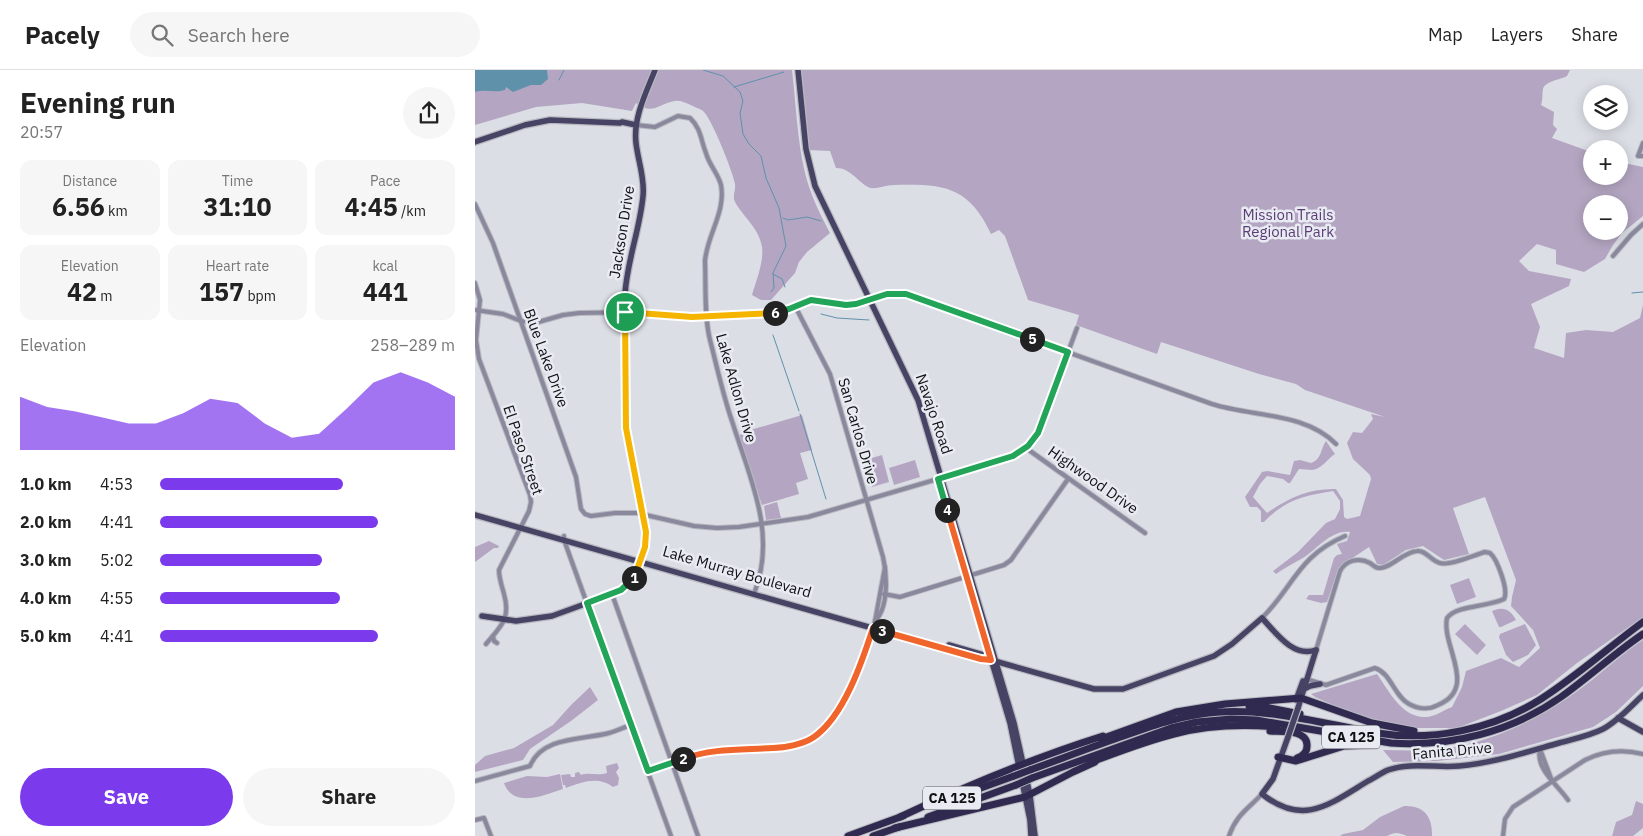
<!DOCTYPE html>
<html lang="en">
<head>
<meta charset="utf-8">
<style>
  :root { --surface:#fff; --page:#f6f6f6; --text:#222; --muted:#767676; --line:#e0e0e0; --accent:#7c3aed }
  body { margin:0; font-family:"IBM Plex Sans",sans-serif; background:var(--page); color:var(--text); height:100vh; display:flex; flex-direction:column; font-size:19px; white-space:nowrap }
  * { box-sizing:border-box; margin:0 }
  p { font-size:16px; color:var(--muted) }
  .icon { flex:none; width:28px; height:28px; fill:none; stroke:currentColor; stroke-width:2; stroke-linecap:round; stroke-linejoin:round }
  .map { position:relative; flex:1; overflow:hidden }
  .drawer { display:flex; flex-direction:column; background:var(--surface); width:475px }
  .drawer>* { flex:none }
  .controls { position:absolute; left:1108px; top:15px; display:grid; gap:10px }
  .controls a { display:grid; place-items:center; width:45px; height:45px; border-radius:50%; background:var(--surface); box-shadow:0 2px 12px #0003; font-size:25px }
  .pin { position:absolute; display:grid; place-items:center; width:42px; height:42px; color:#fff; margin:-21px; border:2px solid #fff; border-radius:50%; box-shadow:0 1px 5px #0007 }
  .km { position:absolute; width:25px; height:25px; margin:-12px; border-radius:50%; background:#222; color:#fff; font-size:14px; line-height:25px; text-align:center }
  .round { display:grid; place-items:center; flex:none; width:52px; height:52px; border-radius:26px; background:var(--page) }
  .overview { display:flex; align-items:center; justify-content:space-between; height:85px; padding:0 20px }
  h1 { font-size:28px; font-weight:800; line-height:38px }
  .stats { display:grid; grid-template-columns:repeat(3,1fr); gap:8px; height:85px; padding:5px 20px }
  .stats div { display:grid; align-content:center; border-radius:12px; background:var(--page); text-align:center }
  .stats b { font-size:25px; font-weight:800 }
  .stats small { font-size:14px; font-weight:400 }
  .stats p { font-size:14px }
  .chart { height:140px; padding:10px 20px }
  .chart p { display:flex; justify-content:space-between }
  .chart svg { width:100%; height:90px; margin-top:5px; fill:var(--accent); opacity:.7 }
  .cta { display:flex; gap:10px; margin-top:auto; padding:10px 20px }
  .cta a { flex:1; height:58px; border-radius:30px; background:var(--accent); color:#fff; font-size:20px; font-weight:800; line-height:58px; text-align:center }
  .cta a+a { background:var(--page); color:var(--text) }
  ul { padding:0 20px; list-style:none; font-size:16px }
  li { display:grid; grid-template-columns:80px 60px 1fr; align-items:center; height:38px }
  li i { height:12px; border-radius:6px; background:var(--accent) }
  header { display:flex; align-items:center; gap:30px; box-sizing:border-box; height:70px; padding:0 25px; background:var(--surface); border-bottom:1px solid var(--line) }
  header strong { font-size:24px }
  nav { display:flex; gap:28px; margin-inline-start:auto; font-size:18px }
  .search { width:350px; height:45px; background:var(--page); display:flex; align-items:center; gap:12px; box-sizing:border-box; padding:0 18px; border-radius:28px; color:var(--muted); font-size:19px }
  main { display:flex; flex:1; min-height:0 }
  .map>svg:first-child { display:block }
  .green { fill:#b4a6c2; fill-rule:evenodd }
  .water { fill:#6091ab }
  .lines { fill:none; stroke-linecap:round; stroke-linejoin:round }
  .stream { stroke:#6091ab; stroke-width:1 }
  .minor-casing { stroke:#b7b9c0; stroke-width:6 }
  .major-casing { stroke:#b7b9c0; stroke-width:8 }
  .highway-casing { stroke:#b7b9c0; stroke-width:9 }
  .minor { stroke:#8a889c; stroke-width:4 }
  .major { stroke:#474364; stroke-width:5.5 }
  .highway { stroke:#312a50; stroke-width:7 }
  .major-bridge-casing { stroke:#b7b9c0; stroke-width:8; stroke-linecap:butt }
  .highway-bridge-casing { stroke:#b7b9c0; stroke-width:9; stroke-linecap:butt }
  .major-bridge { stroke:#474364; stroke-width:5.5 }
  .highway-bridge { stroke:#312a50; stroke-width:7 }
  .split-1-casing { stroke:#fff; stroke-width:10 }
  .split-2-casing { stroke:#fff; stroke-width:10 }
  .split-3-casing { stroke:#fff; stroke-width:10 }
  .split-4-casing { stroke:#fff; stroke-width:10 }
  .split-5-casing { stroke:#fff; stroke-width:10 }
  .split-6-casing { stroke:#fff; stroke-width:10 }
  .split-7-casing { stroke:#fff; stroke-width:10 }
  .split-1 { stroke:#f5b400; stroke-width:6 }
  .split-2 { stroke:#22a559; stroke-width:6 }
  .split-3 { stroke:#f0652b; stroke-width:6 }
  .split-4 { stroke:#f0652b; stroke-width:6 }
  .split-5 { stroke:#22a559; stroke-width:6 }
  .split-6 { stroke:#22a559; stroke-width:6 }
  .split-7 { stroke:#f5b400; stroke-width:6 }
  .labels { text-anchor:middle; stroke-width:5; stroke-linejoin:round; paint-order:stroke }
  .shield { fill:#e9ebf3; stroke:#515257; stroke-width:1 }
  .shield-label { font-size:14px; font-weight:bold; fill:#101114 }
  .park-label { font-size:15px; fill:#5b3c74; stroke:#e9ebf3 }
  .street-label { font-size:15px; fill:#101114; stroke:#e9ebf3 }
</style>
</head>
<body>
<header>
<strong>Pacely</strong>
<div class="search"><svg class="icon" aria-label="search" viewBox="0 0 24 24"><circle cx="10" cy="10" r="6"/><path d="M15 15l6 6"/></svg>Search here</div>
<nav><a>Map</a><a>Layers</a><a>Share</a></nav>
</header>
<main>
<section class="drawer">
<div class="overview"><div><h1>Evening run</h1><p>20:57</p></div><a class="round"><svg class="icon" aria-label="share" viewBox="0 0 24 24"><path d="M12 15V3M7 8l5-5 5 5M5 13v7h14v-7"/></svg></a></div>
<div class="stats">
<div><p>Distance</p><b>6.56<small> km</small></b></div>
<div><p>Time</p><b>31:10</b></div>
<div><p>Pace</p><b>4:45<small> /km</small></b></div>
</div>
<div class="stats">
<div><p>Elevation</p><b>42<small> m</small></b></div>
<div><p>Heart rate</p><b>157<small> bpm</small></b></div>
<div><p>kcal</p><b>441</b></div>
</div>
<div class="chart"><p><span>Elevation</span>258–289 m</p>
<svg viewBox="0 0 160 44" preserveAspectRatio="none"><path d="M0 44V18L10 23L20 25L30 28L40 31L50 31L60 26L70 19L80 21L90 31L100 38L110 36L120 24L130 11L140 6L150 11L160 18V44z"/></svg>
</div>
<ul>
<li><b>1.0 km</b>4:53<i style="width:62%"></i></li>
<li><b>2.0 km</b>4:41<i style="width:74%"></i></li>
<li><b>3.0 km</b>5:02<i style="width:55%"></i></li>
<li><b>4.0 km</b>4:55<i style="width:61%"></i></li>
<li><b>5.0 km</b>4:41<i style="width:74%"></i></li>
</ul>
<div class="cta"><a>Save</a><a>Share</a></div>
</section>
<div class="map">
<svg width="1168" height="766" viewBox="0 0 1168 766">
  <rect width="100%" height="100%" fill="#dcdee6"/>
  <g class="green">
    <path d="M 0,0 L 317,0 C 321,34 322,69 330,103 C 335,124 345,144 355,163 L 332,182 L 324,192 L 320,203 L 296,230 L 286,230 L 277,225 C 281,211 289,192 287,177 C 284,158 269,148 260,132 C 257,126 261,120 260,114 C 258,102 236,47 228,41 C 226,39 221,38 218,36 C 212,34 207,30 200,31 C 185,33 178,46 161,33 L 157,41 L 107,33 L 61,37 L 0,55 Z"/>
    <path d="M 326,0 L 1095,0 L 1092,6 C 1085,10 1070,11 1068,19 C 1067,24 1068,30 1066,35 L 1079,42 L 1078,55 L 1082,59 L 1077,68 L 1116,82 L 1116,106 L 1144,106 L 1144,92 L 1168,97 L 1168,146 L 1147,163 L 1138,175 L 1130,189 L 1109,202 L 1081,194 L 1081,180 L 1062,174 L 1044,191 L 1054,201 L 1096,209 L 1094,216 L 1056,234 L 1065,257 L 1059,278 L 1089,288 L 1091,263 L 1111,260 L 1138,262 L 1165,248 L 1168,235 L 1168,547 L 1102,593 L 1062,625 L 1026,641 L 982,658 L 937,658 L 891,647 L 867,639 L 840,627 L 836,624 L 902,604 C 914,621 927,648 951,647 C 959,647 969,640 977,637 L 987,617 L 991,601 L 1026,588 L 1044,597 L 1065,578 L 1058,560 L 1036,536 L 1037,527 L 1041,510 L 1010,427 L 978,438 L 994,484 L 969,490 L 948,476 L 931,480 L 908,495 L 902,494 L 894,477 L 864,497 L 852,532 L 846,533 L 831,529 L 834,525 L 848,525 L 859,488 L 862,485 L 867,484 L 862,474 L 872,471 L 875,462 C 857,459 842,479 828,488 C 819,493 809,498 801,504 L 798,501 L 823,482 L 851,453 L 860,449 L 865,439 L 865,431 L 858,421 C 828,426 810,430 789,452 L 786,452 L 786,441 L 782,437 L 775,437 L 770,427 L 787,402 L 792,401 L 815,405 L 819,391 L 825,390 L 836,393 C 847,389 845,380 851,371 L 860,384 C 852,389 847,399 837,400 C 833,400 828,399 824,399 L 815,413 L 813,413 L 808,409 L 792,406 L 785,414 L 778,427 L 792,443 C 813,428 835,418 861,419 L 868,430 L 869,447 L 872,449 L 885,446 L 896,409 L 895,405 L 878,389 L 872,373 L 878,362 L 887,363 L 898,349 L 896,344 L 910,347 L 830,320 L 821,314 L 784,304 L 686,272 L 682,284 L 601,255 L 604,245 L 553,230 L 530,166 L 524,160 L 516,164 C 493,115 467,114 419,115 C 411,115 403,119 395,118 C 382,112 376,98 361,98 L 355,81 L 334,80 ZM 1116,134 L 1144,134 L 1144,161 L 1116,161 Z"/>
    <path d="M 327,345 L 337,380 L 325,383 L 333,409 L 321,413 L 324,424 L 287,435 L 263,366 L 272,361 Z"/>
    <path d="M 407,385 L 414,412 L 397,417 L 390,390 Z"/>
    <path d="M 440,390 L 445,407 L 419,415 L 414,398 Z"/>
    <path d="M 302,432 L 306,448 L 291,450 L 289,436 Z"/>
    <path d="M 14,471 L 24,476 L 23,478 L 19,478 L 0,492 L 0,477 Z"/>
    <path d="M 994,508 L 1001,527 L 982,534 L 975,515 Z"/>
    <path d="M 1023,539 C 1033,538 1036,542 1041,550 L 1026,557 L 1024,557 L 1017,541 Z"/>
    <path d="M 990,554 L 1011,575 L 1002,585 L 980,564 Z"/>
    <path d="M 1050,554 L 1061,575 L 1053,585 L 1038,592 L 1031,585 L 1024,567 L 1025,564 Z"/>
    <path d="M 1168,570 L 1168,616 L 1141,642 L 1118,657 L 1024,684 L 962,691 L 918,692 L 908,680 C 929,680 951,682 973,678 C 1025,670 1076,643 1117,610 C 1134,596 1150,582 1168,570 Z"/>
    <path d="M 115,617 L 123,630 L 96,651 L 55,679 L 48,690 L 0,702 L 0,695 L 10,686 L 39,678 L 78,655 L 96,635 Z"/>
    <path d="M 142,693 L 144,698 L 141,702 L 144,708 L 143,715 L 138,717 C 123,706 108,712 91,718 L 90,715 L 88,715 L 86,705 L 95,704 L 96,707 L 100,707 L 100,703 L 104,702 L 106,705 C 114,702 123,706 132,703 L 131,696 Z"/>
    <path d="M 85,704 L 88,719 C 70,725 38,739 29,713 L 52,706 L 72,707 Z"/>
    <path d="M 1161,731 L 1168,734 L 1168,758 L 1158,766 L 1137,766 L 1141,752 L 1157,745 Z"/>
    <path d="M 929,736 C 948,735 958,746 957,766 C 950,766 939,766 932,766 C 924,763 921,761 912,766 L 865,766 L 868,764 L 888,760 L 905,747 Z"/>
  </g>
  <path class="water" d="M 0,0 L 72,0 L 73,9 L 66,15 L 56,15 L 38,22 L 31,17 L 30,20 C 20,23 10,19 0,22 Z"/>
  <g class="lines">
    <g class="stream">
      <path d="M 228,0 L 248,6 L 265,22 L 268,31 L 265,43 L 268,64 L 274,74 L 286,86 L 291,108 L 304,138 L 311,176 L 298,203 L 299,218 L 296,222"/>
      <path d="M 84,10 L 89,0"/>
      <path d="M 259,17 L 309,2"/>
      <path d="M 308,148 L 313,150 L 332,147 L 346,151"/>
      <path d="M 298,204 L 307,209 L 310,217"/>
      <path d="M 1157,223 L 1168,222"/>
      <path d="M 346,244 L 362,248 L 394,250"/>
      <path d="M 298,265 L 324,341"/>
      <path d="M 325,344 L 351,429"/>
    </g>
    <defs>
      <g id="minor">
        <path d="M 161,55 L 180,57 L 203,46 L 215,48 C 226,58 226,71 231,83 C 234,95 243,103 246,115 C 251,142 232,165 230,191 C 231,216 229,246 235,270 C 242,297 248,325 257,351 C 274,406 302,462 280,521"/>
        <path d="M 1168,73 L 1163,86 L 1168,86"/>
        <path d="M 0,134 L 18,173 L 101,407 L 106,439 L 110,444 L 116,446 L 140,443 L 162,443 L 219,456 L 242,458 L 264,457 L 333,447 L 538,387 L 553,376 L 563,363 L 602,258"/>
        <path d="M 1138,186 L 1156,165 L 1168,154"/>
        <path d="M 0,213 L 5,230 L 1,270 L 4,289 L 55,425 L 56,432 L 54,441 L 24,500 C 24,509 27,516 29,524 C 36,549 26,556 11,574"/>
        <path d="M 320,236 L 355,304 L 408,487 C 412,504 414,537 400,551"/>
        <path d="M 0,240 L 28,244 L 46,251 L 60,253 L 88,245 L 104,243 L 167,242 L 217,247 L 232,247 L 305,243 L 336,230 L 371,235 L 381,234 L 394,228 L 413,223 L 431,224 L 737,334 C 778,347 829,342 861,374"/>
        <path d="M 551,378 L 670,463"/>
        <path d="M 89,466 L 89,470 L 196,766"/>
        <path d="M 137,524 L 223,766"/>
        <path d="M 409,524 L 425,527 L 529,495 L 536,490 L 593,409"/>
        <path d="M 787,548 C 819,516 823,486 870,466"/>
        <path d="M 18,566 L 19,571 L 22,573"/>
        <path d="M 831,609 L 851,615 L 900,598 C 916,603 919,626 934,634 C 943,639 954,640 963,635 C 1004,618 966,576 972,548 C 982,535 1013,537 1029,529 C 1034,520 1022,489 1015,483 L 1010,482 C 999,485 975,496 965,493 C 956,491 951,480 942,481 C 928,482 915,499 904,498 C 900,498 898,495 895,493 C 884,487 871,490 865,501 L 841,580"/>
        <path d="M 1065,679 C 1060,699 1083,715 1093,730"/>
        <path d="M 1065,679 L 1077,711"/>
        <path d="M 173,701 L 223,683 L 301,678 L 333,671 L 342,664 L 352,654 L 371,625 L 389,588 L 400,551 L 410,497"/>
        <path d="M 0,711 L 55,696 C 67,666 108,670 134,663 C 142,661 149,657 156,655"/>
        <path d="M 0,750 L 9,748 L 16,766"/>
        <path d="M 754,766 C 761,745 773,739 787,724"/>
        <path d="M 1028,766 L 1030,749 L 1038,737 L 1110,690 C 1128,681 1148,679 1168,684"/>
      </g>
      <g id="major">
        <path d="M 323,0 L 331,79 L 340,116 L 443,330 L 539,653 L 555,725 L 560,766"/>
        <path d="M 0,72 L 50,55 L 75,50 L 145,53 L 147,52 L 161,55"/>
        <path d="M 0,445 L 506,589 L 516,590 L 619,619 L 648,619 L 739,586 L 757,574 L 787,548 C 801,563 818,588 841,580"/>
        <path d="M 475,451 L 535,653 L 555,750 L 556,766"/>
        <path d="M 7,546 L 41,551 L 77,546 L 143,522 L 153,515 L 160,505 L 170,477 L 171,462 L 151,358 L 150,224 C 152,191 165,159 168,126 C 170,108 163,91 161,73 C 158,48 171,23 180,0"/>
        <path d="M 474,575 L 512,586 L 516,590"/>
        <path d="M 829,619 L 835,616 L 845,614"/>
        <path d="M 821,630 L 828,611"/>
        <path d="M 823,638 L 841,580"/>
        <path d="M 1143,648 L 1168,662"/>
        <path d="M 813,667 L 798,709 L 787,724 C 828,757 855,734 893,711 C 899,708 906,703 913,700 C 935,692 961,698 984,696 C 1018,693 1052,682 1084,673 C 1098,669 1114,666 1128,659 C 1143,651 1155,637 1168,625"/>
      </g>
      <g id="highway">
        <path d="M 774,636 L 790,637 L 825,644"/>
        <path d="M 795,661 C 806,662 833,659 832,676 C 832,683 828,686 822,688"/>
        <path d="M 626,669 L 701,642 L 750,634 L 826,628 L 897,653 L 939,661"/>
        <path d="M 803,687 L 821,691 L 869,676 L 901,675"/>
        <path d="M 616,692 C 643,682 671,671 699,664 C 733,655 767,654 802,657"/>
        <path d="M 555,700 C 583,690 611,679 640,669 C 674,657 708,644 745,642 C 799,639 850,654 902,663 C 957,672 1019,659 1066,629 C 1102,606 1134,577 1168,552"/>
        <path d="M 557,708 L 696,658 L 722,652 L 757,649 L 781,650 L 916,673 C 976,677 1036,662 1086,627 C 1114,607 1140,583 1168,564"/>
        <path d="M 467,732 L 539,706"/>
        <path d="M 425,747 C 491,716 558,688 628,666"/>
        <path d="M 453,747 L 541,715"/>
        <path d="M 420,758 L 550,727 L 598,702 L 620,692"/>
        <path d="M 373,766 L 428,746"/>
        <path d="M 398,766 L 424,757"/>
      </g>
    </defs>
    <use href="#minor" class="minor-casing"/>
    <use href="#major" class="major-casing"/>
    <use href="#highway" class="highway-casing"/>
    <use href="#minor" class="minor"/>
    <use href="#major" class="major"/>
    <use href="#highway" class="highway"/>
    <defs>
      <path id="major-bridge" d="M 813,667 L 823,638"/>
      <g id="highway-bridge">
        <path d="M 539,706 L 555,700"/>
        <path d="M 541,715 L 557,708"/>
      </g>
    </defs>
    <use href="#major-bridge" class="major-bridge-casing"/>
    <use href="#highway-bridge" class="highway-bridge-casing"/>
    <use href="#major-bridge" class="major-bridge"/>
    <use href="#highway-bridge" class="highway-bridge"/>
  </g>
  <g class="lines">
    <defs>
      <path id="split-1" d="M 150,242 L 151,358 L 171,462 L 170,477 L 159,508"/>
      <path id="split-2" d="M 159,508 L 146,520 L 112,533 L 173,701 L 208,689"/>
      <path id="split-3" d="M 208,689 C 237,678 268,680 298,678 C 310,678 329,674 339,667 C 369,646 387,592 398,558 L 407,561"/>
      <path id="split-4" d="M 407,561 L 506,589 L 516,590 L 472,440"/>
      <path id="split-5" d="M 472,440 L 463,409 L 538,386 L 553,376 L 563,363 L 593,282 L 557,269"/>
      <path id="split-6" d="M 300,243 L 314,239 L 336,230 L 371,235 L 381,234 L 412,224 L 431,224 L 557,269"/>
      <path id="split-7" d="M 150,242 L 217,247 L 300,243"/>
    </defs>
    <use href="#split-1" class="split-1-casing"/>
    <use href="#split-2" class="split-2-casing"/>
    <use href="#split-3" class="split-3-casing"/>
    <use href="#split-4" class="split-4-casing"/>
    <use href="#split-5" class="split-5-casing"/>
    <use href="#split-6" class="split-6-casing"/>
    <use href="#split-7" class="split-7-casing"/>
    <use href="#split-1" class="split-1"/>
    <use href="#split-2" class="split-2"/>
    <use href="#split-3" class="split-3"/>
    <use href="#split-4" class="split-4"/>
    <use href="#split-5" class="split-5"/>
    <use href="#split-6" class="split-6"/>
    <use href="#split-7" class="split-7"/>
  </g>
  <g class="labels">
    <g class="shield">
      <rect x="847" y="655.5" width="58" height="23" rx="4"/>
      <rect x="448" y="716.5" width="58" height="23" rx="4"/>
    </g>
    <g class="shield-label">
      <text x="876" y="672">CA 125</text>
      <text x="477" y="733">CA 125</text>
    </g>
    <g class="park-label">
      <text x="813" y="150">Mission Trails<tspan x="813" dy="17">Regional Park</tspan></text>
    </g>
    <g class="street-label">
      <text transform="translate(147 162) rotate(-81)" y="5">Jackson Drive</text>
      <text transform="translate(71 288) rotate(70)" y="5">Blue Lake Drive</text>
      <text transform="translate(261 318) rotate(74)" y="5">Lake Adlon Drive</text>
      <text transform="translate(459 344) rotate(71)" y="5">Navajo Road</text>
      <text transform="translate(383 361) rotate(74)" y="5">San Carlos Drive</text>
      <text transform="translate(48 380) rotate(71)" y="5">El Paso Street</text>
      <text transform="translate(618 410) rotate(35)" y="5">Highwood Drive</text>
      <text transform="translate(262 502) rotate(16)" y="5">Lake Murray Boulevard</text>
      <text transform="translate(977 681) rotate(-5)" y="5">Fanita Drive</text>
    </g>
  </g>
</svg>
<div class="controls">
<a><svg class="icon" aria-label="layers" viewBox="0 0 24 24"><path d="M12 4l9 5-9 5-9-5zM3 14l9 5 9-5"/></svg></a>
<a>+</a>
<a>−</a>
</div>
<div class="pin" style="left:150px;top:242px;background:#1e9e55"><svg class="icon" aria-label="arrive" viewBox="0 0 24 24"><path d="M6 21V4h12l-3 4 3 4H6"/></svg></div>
<b class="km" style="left:159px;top:508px">1</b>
<b class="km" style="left:208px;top:689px">2</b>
<b class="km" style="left:407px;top:561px">3</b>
<b class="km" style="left:472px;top:440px">4</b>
<b class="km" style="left:557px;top:269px">5</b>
<b class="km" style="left:300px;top:243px">6</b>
</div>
</main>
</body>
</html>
